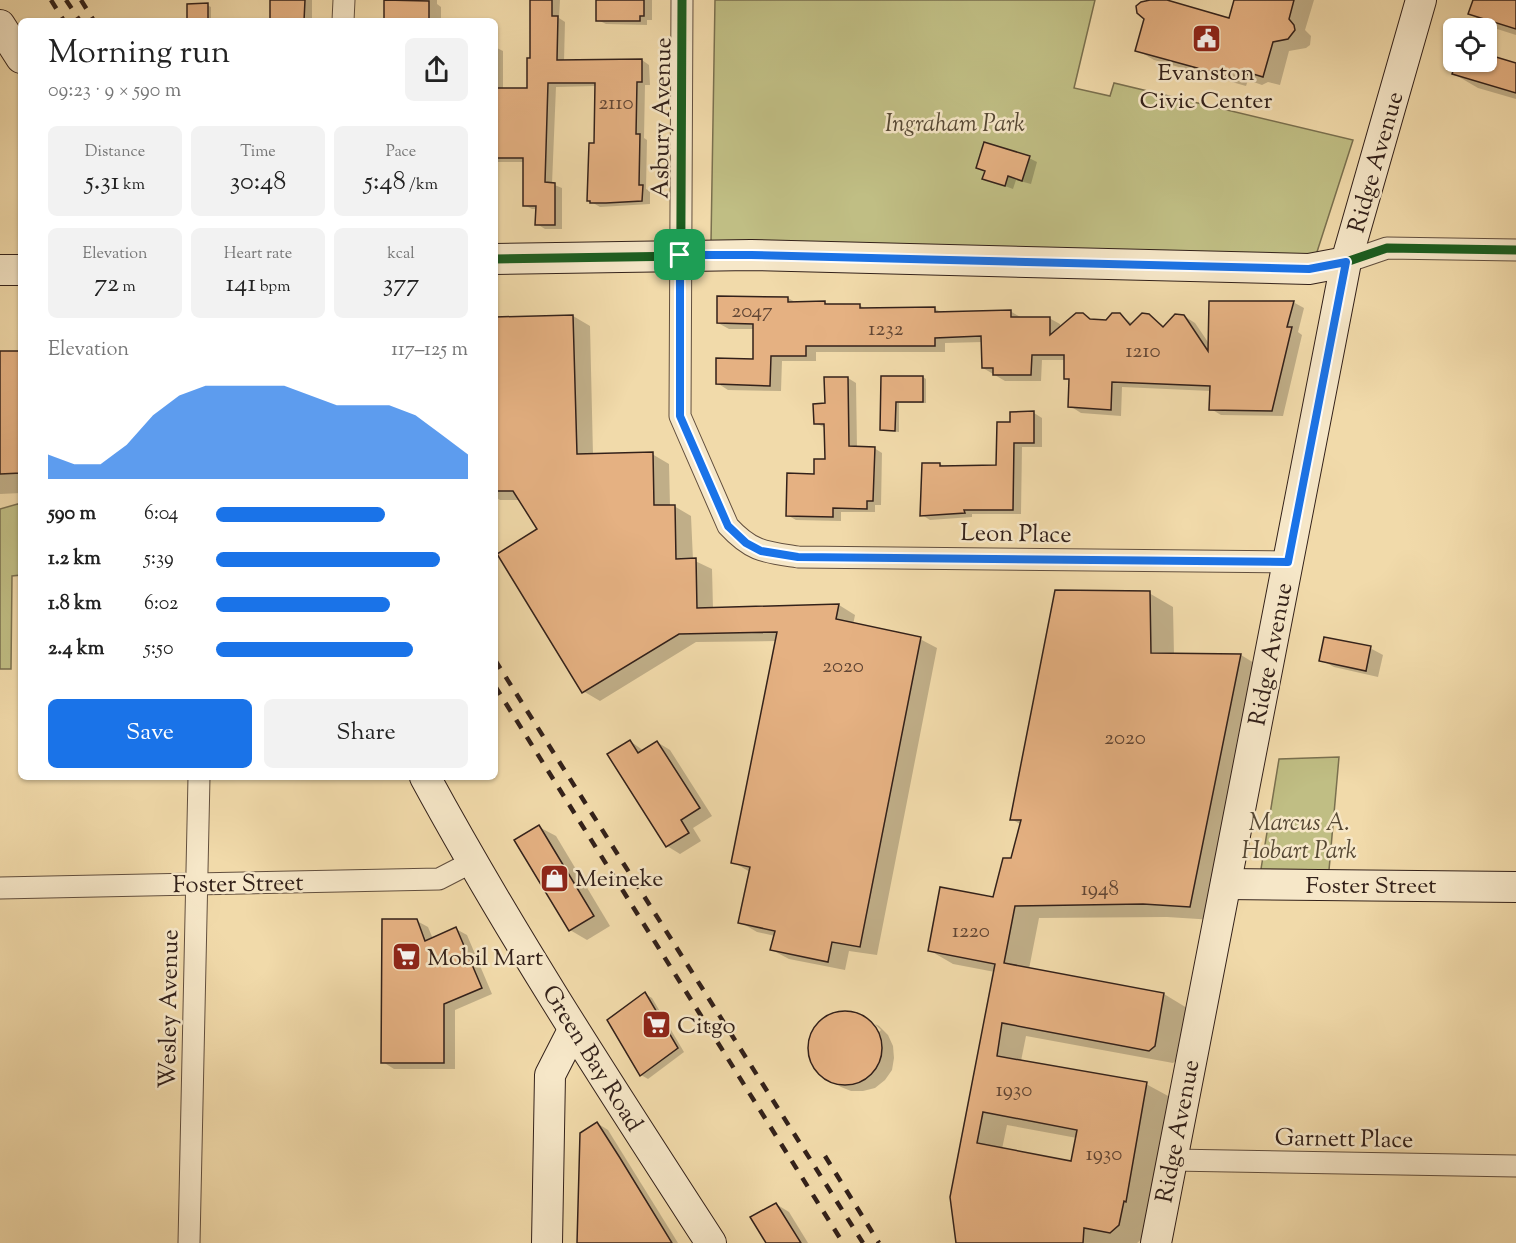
<!DOCTYPE html>
<html lang="en">
<head>
<meta charset="utf-8">
<style>
  :root { --surface:#fff; --page:#f2f2f2; --text:#222; --muted:#767676; --accent:#1a73e8 }
  body { margin:0; font-family:"Sorts Mill Goudy",serif; background:var(--page); color:var(--text); height:100vh; display:flex; flex-direction:column; font-size:22px; white-space:nowrap }
  * { box-sizing:border-box; margin:0 }
  p { font-size:20px; color:var(--muted) }
  .icon { flex:none; width:33px; height:33px; fill:none; stroke:currentColor; stroke-width:2; stroke-linecap:round; stroke-linejoin:round }
  .map { position:relative; flex:1; overflow:hidden }
  .panel { position:absolute; left:18px; top:18px; width:480px; height:762px; display:flex; flex-direction:column; background:var(--surface); border-radius:9px; box-shadow:0 2px 4px #0004 }
  .panel>* { flex:none }
  .controls { position:absolute; left:1443px; top:18px; display:grid; gap:12px }
  .controls a { display:grid; place-items:center; width:54px; height:54px; border-radius:9px; background:var(--surface); box-shadow:0 2px 4px #0004; font-size:30px }
  .pin { position:absolute; display:grid; place-items:center; width:51px; height:51px; color:#fff; margin:-26px; border-radius:12px; box-shadow:0 3px 9px #0006 }
  .round { display:grid; place-items:center; flex:none; width:63px; height:63px; border-radius:9px; background:var(--page) }
  .summary { display:flex; align-items:center; justify-content:space-between; height:102px; padding:0 30px }
  h1 { font-size:33px; font-weight:600; line-height:45px }
  .figures { display:grid; grid-template-columns:repeat(3,1fr); gap:9px; height:102px; padding:6px 30px }
  .figures div { display:grid; align-content:center; border-radius:9px; background:var(--page); text-align:center }
  .figures b { font-size:26px; font-weight:600 }
  .figures small { font-size:16px; font-weight:400 }
  .figures p { font-size:16px }
  .chart { height:168px; padding:12px 30px }
  .chart p { display:flex; justify-content:space-between }
  .chart svg { width:100%; height:108px; margin-top:6px; fill:var(--accent); opacity:.7 }
  .button { display:flex; gap:12px; margin-top:auto; padding:12px 30px }
  .button a { flex:1; height:69px; border-radius:9px; background:var(--accent); color:#fff; font-size:24px; font-weight:600; line-height:69px; text-align:center }
  .button a+a { background:var(--page); color:var(--text) }
  ul { padding:0 30px; list-style:none; font-size:20px }
  li { display:grid; grid-template-columns:96px 72px 1fr; align-items:center; height:45px }
  li i { height:15px; border-radius:8px; background:var(--accent) }
  .map>svg:first-child { display:block }
  .green { fill:#c0be84; stroke:#7a704f; stroke-width:1.5 }
  .shadow { fill:#0003; fill-rule:evenodd }
  .building { fill:#e5b182; stroke:#33211a; stroke-width:1.5; fill-rule:evenodd }
  .lines { fill:none; stroke-linecap:round; stroke-linejoin:round }
  .street-casing { stroke:#624f3e; stroke-width:23 }
  .secondary-casing { stroke:#33211a; stroke-width:32 }
  .street { stroke:#f6e7c8; stroke-width:21 }
  .secondary { stroke:#f6e7c8; stroke-width:30 }
  .rail { stroke:#33211a; stroke-width:4.5; stroke-dasharray:10 10; stroke-linecap:butt }
  .cycleway-casing { stroke:#f6e7c8; stroke-width:13 }
  .cycleway { stroke:#1b5e20; stroke-width:9 }
  .route-casing { stroke:#fff; stroke-width:12 }
  .route { stroke:#1a73e8; stroke-width:8 }
  .labels { text-anchor:middle; stroke-width:5; stroke-linejoin:round; paint-order:stroke }
  .number-label { font-size:21px; fill:#604534 }
  .poi-label { font-size:24px; fill:#33211a; stroke:#f6e7c8; text-anchor:start }
  .street-label { font-size:24px; fill:#33211a; stroke:#f6e7c8 }
  .park-label { font-size:24px; font-style:italic; fill:#564834; stroke:#f6e7c8 }
</style>
</head>
<body>
<div class="map">
<svg width="1516" height="1243" viewBox="0 0 1516 1243">
  <rect width="100%" height="100%" fill="#f1daaa"/>
  <filter id="stains"><feTurbulence type="fractalNoise" baseFrequency=".00333" numOctaves="4"/><feColorMatrix values="0 0 0 0 .2 0 0 0 0 .09 0 0 0 0 .02 0 0 0 .5 -.17"/></filter>
  <radialGradient id="worn" r=".72"><stop offset=".6" stop-color="#630" stop-opacity="0"/><stop offset="1" stop-color="#630" stop-opacity=".3"/></radialGradient>
  <g class="green">
    <path d="M 715,0 L 1095,0 L 1074,88 L 1110,96 L 1114,83 L 1353,140 L 1316,255 L 711,242 Z"/>
    <path d="M 21,503 L 21,575 L 12,576 L 11,669 L 0,669 L 0,509 Z"/>
    <path d="M 1339,757 L 1329,870 L 1261,869 L 1279,759 Z"/>
  </g>
  <g class="shadow">
    <rect x="271" y="0" width="41" height="21"/>
    <path d="M 386,0 L 437,0 L 437,4 L 441,7 L 441,21 L 385,21 Z"/>
    <path d="M 532,0 L 560,0 L 559,18 L 565,22 L 564,61 L 642,60 L 649,65 L 650,85 L 645,85 L 644,138 L 647,140 L 646,189 L 650,191 L 650,204 L 600,207 L 588,200 L 596,145 L 596,86 L 556,87 L 552,184 L 562,188 L 562,229 L 545,229 L 537,224 L 537,209 L 532,209 L 524,205 L 525,162 L 495,162 L 495,47 L 503,51 L 503,89 L 529,90 Z"/>
    <path d="M 598,0 L 652,0 L 652,20 L 647,20 L 647,25 L 606,24 L 598,20 Z"/>
    <path d="M 1155,0 L 1161,0 L 1230,19 L 1235,0 L 1314,0 L 1305,30 L 1311,36 L 1310,45 L 1306,48 L 1289,51 L 1280,85 L 1268,82 L 1262,85 L 1248,80 L 1246,86 L 1154,60 L 1137,50 L 1145,19 Z"/>
    <path d="M 1474,0 L 1516,0 L 1516,35 L 1494,28 L 1470,14 Z"/>
    <path d="M 207,5 L 211,7 L 211,21 L 189,21 Z"/>
    <path d="M 1457,62 L 1516,64 L 1516,99 L 1478,88 L 1454,74 Z"/>
    <path d="M 1029,158 L 1037,162 L 1031,184 L 1016,180 L 1013,189 L 984,178 L 986,172 L 978,168 Z"/>
    <path d="M 788,298 L 797,303 L 825,303 L 829,305 L 859,305 L 866,309 L 935,309 L 943,313 L 1010,311 L 1022,318 L 1049,318 L 1060,324 L 1060,328 L 1082,314 L 1094,321 L 1107,321 L 1119,314 L 1133,324 L 1149,315 L 1165,327 L 1184,316 L 1195,323 L 1210,345 L 1293,302 L 1304,308 L 1298,332 L 1302,335 L 1283,416 L 1221,415 L 1211,409 L 1211,391 L 1122,387 L 1121,416 L 1081,413 L 1070,406 L 1070,381 L 1066,378 L 1066,360 L 1042,360 L 1041,381 L 1005,381 L 983,368 L 983,342 L 945,343 L 945,352 L 816,352 L 816,361 L 782,361 L 781,391 L 728,390 L 717,383 L 754,360 L 754,329 L 729,329 L 718,323 Z"/>
    <path d="M 573,316 L 590,326 L 593,455 L 652,454 L 669,464 L 670,506 L 674,506 L 691,516 L 693,560 L 712,569 L 713,609 L 839,605 L 855,615 L 853,625 L 920,639 L 937,648 L 877,955 L 849,951 L 845,970 L 789,959 L 772,950 L 775,936 L 757,932 L 740,922 L 750,872 L 733,862 L 777,641 L 696,642 L 600,701 L 583,691 L 539,530 L 521,500 L 500,500 L 495,497 L 495,319 Z"/>
    <path d="M 21,352 L 21,493 L 0,494 L 0,353 Z"/>
    <path d="M 923,377 L 926,379 L 926,403 L 899,403 L 899,432 L 885,431 L 881,429 L 882,378 Z"/>
    <path d="M 848,378 L 856,383 L 857,448 L 874,448 L 882,453 L 881,505 L 875,505 L 875,512 L 841,512 L 841,521 L 796,520 L 787,515 L 826,461 L 826,428 L 815,423 L 826,405 Z"/>
    <path d="M 1034,413 L 1042,418 L 1042,447 L 1022,447 L 1021,514 L 972,514 L 972,517 L 930,520 L 922,515 L 940,464 L 946,467 L 998,466 L 1012,423 Z"/>
    <path d="M 1149,593 L 1173,607 L 1174,655 L 1241,655 L 1264,669 L 1214,920 L 1167,917 L 1039,918 L 1029,969 L 1164,994 L 1187,1008 L 1178,1059 L 1173,1063 L 1026,1036 L 1021,1061 L 1146,1084 L 1170,1097 L 1143,1238 L 1137,1243 L 958,1243 L 995,972 L 953,964 L 929,950 L 994,898 L 1012,859 L 1022,825 L 1011,819 ZM 1007,1125 L 1077,1138 L 1072,1163 L 1002,1149 Z"/>
    <path d="M 1370,648 L 1383,655 L 1378,677 L 1334,667 L 1321,660 Z"/>
    <path d="M 630,741 L 644,751 L 657,742 L 670,750 L 712,816 L 693,828 L 701,841 L 680,854 L 667,846 L 609,755 Z"/>
    <path d="M 539,827 L 556,836 L 610,926 L 587,940 L 570,930 Z"/>
    <path d="M 417,921 L 428,927 L 433,939 L 456,929 L 467,935 L 492,994 L 455,1010 L 455,1069 L 394,1069 L 383,1062 Z"/>
    <path d="M 645,994 L 652,998 L 684,1052 L 648,1079 L 641,1075 Z"/>
    <path d="M 841,1012 L 854,1013 L 865,1018 L 879,1032 L 881,1030 L 875,1024 L 879,1026 L 888,1035 L 893,1046 L 894,1058 L 892,1070 L 885,1080 L 875,1088 L 863,1091 L 851,1091 L 841,1087 L 818,1072 L 812,1063 L 809,1052 L 809,1040 L 814,1030 L 821,1021 L 830,1015 Z"/>
    <path d="M 597,1123 L 608,1130 L 678,1243 L 579,1243 Z"/>
    <path d="M 776,1204 L 789,1212 L 808,1243 L 768,1243 Z"/>
  </g>
  <g class="building">
    <path d="M 270,0 L 305,0 L 304,21 L 270,21 Z"/>
    <path d="M 384,0 L 429,1 L 429,21 L 384,21 Z"/>
    <path d="M 530,0 L 552,0 L 552,16 L 558,16 L 557,60 L 642,59 L 642,82 L 637,82 L 636,134 L 640,134 L 639,185 L 643,185 L 642,201 L 606,203 L 590,203 L 590,201 L 587,201 L 589,143 L 594,143 L 595,83 L 548,83 L 545,182 L 555,183 L 555,225 L 535,225 L 536,206 L 523,206 L 523,158 L 495,158 L 495,88 L 527,88 L 527,58 L 530,58 Z"/>
    <path d="M 596,0 L 644,0 L 644,16 L 640,16 L 640,21 L 596,21 Z"/>
    <path d="M 1150,0 L 1167,0 L 1229,18 L 1234,0 L 1294,0 L 1289,19 L 1294,25 L 1295,30 L 1288,39 L 1273,42 L 1263,77 L 1250,73 L 1244,76 L 1231,71 L 1230,77 L 1135,51 L 1144,19 L 1137,13 L 1136,6 L 1141,2 Z"/>
    <path d="M 1473,0 L 1516,0 L 1516,29 L 1468,14 Z"/>
    <path d="M 208,3 L 208,21 L 187,21 L 187,4 Z"/>
    <path d="M 1486,54 L 1516,63 L 1516,93 L 1452,74 L 1456,62 L 1486,62 Z"/>
    <path d="M 984,142 L 1030,156 L 1022,181 L 1008,176 L 1005,186 L 982,179 L 985,171 L 976,168 Z"/>
    <path d="M 717,296 L 788,297 L 788,302 L 825,301 L 825,304 L 860,304 L 860,308 L 935,307 L 935,312 L 1011,310 L 1011,317 L 1050,317 L 1050,335 L 1076,313 L 1083,313 L 1090,319 L 1106,320 L 1112,313 L 1120,313 L 1130,325 L 1142,313 L 1149,314 L 1163,327 L 1175,314 L 1184,315 L 1208,351 L 1209,301 L 1294,301 L 1287,327 L 1292,327 L 1272,411 L 1209,410 L 1210,386 L 1112,382 L 1111,410 L 1068,407 L 1069,379 L 1064,379 L 1064,355 L 1032,355 L 1031,375 L 993,375 L 993,368 L 982,368 L 981,336 L 935,338 L 935,346 L 806,346 L 806,356 L 771,356 L 770,386 L 716,384 L 716,358 L 753,359 L 753,324 L 717,323 Z"/>
    <path d="M 573,315 L 577,454 L 653,452 L 654,505 L 675,505 L 676,559 L 696,558 L 697,608 L 839,604 L 836,619 L 921,637 L 860,947 L 832,942 L 828,962 L 770,950 L 775,931 L 738,923 L 750,867 L 731,863 L 777,632 L 679,634 L 582,693 L 497,554 L 537,529 L 513,491 L 495,491 L 495,317 Z"/>
    <path d="M 0,351 L 21,351 L 21,473 L 0,474 Z"/>
    <path d="M 881,376 L 923,376 L 923,402 L 896,402 L 895,431 L 880,430 Z"/>
    <path d="M 824,377 L 848,377 L 849,446 L 875,447 L 873,501 L 867,501 L 867,509 L 833,508 L 833,517 L 786,516 L 787,473 L 814,474 L 814,459 L 825,459 L 824,424 L 814,424 L 813,404 L 825,403 Z"/>
    <path d="M 1034,411 L 1034,443 L 1014,443 L 1013,510 L 964,510 L 965,513 L 920,516 L 922,463 L 940,463 L 940,466 L 996,465 L 997,422 L 1010,422 L 1010,412 Z"/>
    <path d="M 1055,590 L 1150,591 L 1151,653 L 1241,654 L 1190,907 L 1143,904 L 1015,906 L 1004,963 L 1164,993 L 1155,1046 L 1149,1051 L 1002,1023 L 997,1056 L 1147,1082 L 1126,1202 L 1124,1201 L 1119,1225 L 1110,1233 L 1084,1228 L 1083,1243 L 956,1243 L 950,1197 L 995,964 L 928,951 L 940,887 L 993,897 L 1003,858 L 1011,858 L 1021,820 L 1010,820 ZM 983,1112 L 1077,1130 L 1071,1161 L 977,1143 Z"/>
    <path d="M 1324,637 L 1371,646 L 1366,671 L 1319,661 Z"/>
    <path d="M 630,740 L 638,753 L 657,741 L 700,808 L 681,820 L 689,833 L 666,847 L 607,754 Z"/>
    <path d="M 539,825 L 594,916 L 569,931 L 514,840 Z"/>
    <path d="M 382,919 L 417,919 L 425,941 L 456,927 L 482,988 L 444,1004 L 444,1063 L 381,1063 Z"/>
    <path d="M 645,992 L 678,1048 L 640,1076 L 607,1020 Z"/>
    <circle cx="845" cy="1048" r="37"/>
    <path d="M 597,1122 L 620,1158 L 672,1243 L 577,1243 L 580,1133 Z"/>
    <path d="M 776,1203 L 801,1243 L 766,1243 L 750,1217 Z"/>
  </g>
  <g class="lines">
    <defs>
      <g id="street">
        <path d="M 682,0 L 680,416 L 728,526 C 752,552 765,552 798,557 L 1288,562"/>
        <path d="M 343,21 L 344,0"/>
        <path d="M 1346,262 L 1387,248 L 1516,250"/>
        <path d="M 0,888 L 439,879 L 472,862"/>
        <path d="M 1172,1160 L 1516,1166"/>
        <path d="M 189,1243 L 199,777"/>
      </g>
      <g id="secondary">
        <path d="M 0,25 L 21,58"/>
        <path d="M 495,259 L 751,255 L 1309,269 L 1346,262"/>
        <path d="M 0,270 L 21,270"/>
        <path d="M 425,777 C 512,937 612,1090 711,1243"/>
        <path d="M 1226,884 L 1516,887"/>
        <path d="M 547,1243 L 550,1075 L 573,1030"/>
        <path d="M 1156,1243 L 1346,262 L 1421,0"/>
      </g>
    </defs>
    <use href="#street" class="street-casing"/>
    <use href="#secondary" class="secondary-casing"/>
    <use href="#street" class="street"/>
    <use href="#secondary" class="secondary"/>
    <g class="rail">
      <path d="M 51,0 L 64,21"/>
      <path d="M 66,0 L 80,21"/>
      <path d="M 81,0 L 94,21"/>
      <path d="M 495,660 L 863,1243"/>
      <path d="M 495,686 L 843,1243"/>
      <path d="M 825,1156 L 879,1243"/>
    </g>
    <defs>
      <g id="cycleway">
        <path d="M 682,0 L 680,416 L 728,526 C 752,552 765,552 798,557 L 1288,562"/>
        <path d="M 495,259 L 751,255 L 1309,269 L 1346,262 L 1387,248 L 1516,250"/>
      </g>
    </defs>
    <use href="#cycleway" class="cycleway-casing"/>
    <use href="#cycleway" class="cycleway"/>
  </g>
  <g class="lines">
    <defs>
      <path id="route" d="M 680,255 L 751,255 L 1309,269 L 1346,262 L 1288,562 L 798,557 L 761,551 L 746,543 L 728,526 L 680,416 Z"/>
    </defs>
    <use href="#route" class="route-casing"/>
    <use href="#route" class="route"/>
  </g>
  <defs>
    <symbol id="civic-square" viewBox="-11 -11 22 22"><rect x="-9" y="-9" width="18" height="18" rx="4" fill="#8f2418" stroke="#f6e7c8"/><path d="M-.6-6.5H3V-4.5H.6V-3L4-1V1h2V6H-6V1h2V-1L-.6-3ZM-1.2 2.5V6h2.4V2.5Z" fill="#fff"/></symbol>
    <symbol id="shop-square" viewBox="-11 -11 22 22"><rect x="-9" y="-9" width="18" height="18" rx="4" fill="#8f2418" stroke="#f6e7c8"/><path d="M-5-2.5h2.3a2.7 3.5 0 0 1 5.4 0H5L5.5 6h-11ZM-1.5-2.5h3a1.5 2.3 0 0 0-3 0Z" fill="#fff"/></symbol>
    <symbol id="supermarket-square" viewBox="-11 -11 22 22"><rect x="-9" y="-9" width="18" height="18" rx="4" fill="#8f2418" stroke="#f6e7c8"/><path d="M-6-5.5h2.5l.6 2H6L4.5 2H-2.5L-4.4-4H-6ZM-1.5 3.2a1.3 1.3 0 1 0 .1 0ZM3 3.2a1.3 1.3 0 1 0 .1 0Z" fill="#fff"/></symbol>
  </defs>
  <g fill-rule="evenodd">
    <use href="#civic-square" x="1190" y="22" width="33" height="33"/>
    <use href="#shop-square" x="538" y="862" width="33" height="33"/>
    <use href="#supermarket-square" x="390" y="940" width="33" height="33"/>
    <use href="#supermarket-square" x="640" y="1008" width="33" height="33"/>
  </g>
  <g class="labels">
    <g class="number-label">
      <text x="616" y="109">2110</text>
      <text x="752" y="317">2047</text>
      <text x="886" y="335">1232</text>
      <text x="1143" y="357">1210</text>
      <text x="843" y="672">2020</text>
      <text x="1125" y="744">2020</text>
      <text x="1100" y="895">1948</text>
      <text x="971" y="937">1220</text>
      <text x="1014" y="1096">1930</text>
      <text x="1104" y="1160">1930</text>
    </g>
    <g class="poi-label">
      <text x="1206" y="80" text-anchor="middle">Evanston<tspan x="1206" dy="28">Civic Center</tspan></text>
      <text x="575" y="886">Meineke</text>
      <text x="427" y="965">Mobil Mart</text>
      <text x="677" y="1033">Citgo</text>
    </g>
    <g class="street-label">
      <text transform="translate(661 118) rotate(-89)" y="8">Asbury Avenue</text>
      <text transform="translate(1375 162) rotate(-74)" y="8">Ridge Avenue</text>
      <text transform="translate(1016 533) rotate(1)" y="8">Leon Place</text>
      <text transform="translate(1270 654) rotate(-79)" y="8">Ridge Avenue</text>
      <text transform="translate(238 883) rotate(-1)" y="8">Foster Street</text>
      <text x="1371" y="893">Foster Street</text>
      <text transform="translate(168 1009) rotate(-89)" y="8">Wesley Avenue</text>
      <text transform="translate(593 1058) rotate(58)" y="8">Green Bay Road</text>
      <text transform="translate(1177 1131) rotate(-79)" y="8">Ridge Avenue</text>
      <text transform="translate(1344 1138) rotate(1)" y="8">Garnett Place</text>
    </g>
    <g class="park-label">
      <text x="955" y="131">Ingraham Park</text>
      <text x="1299" y="830">Marcus A.<tspan x="1299" dy="28">Hobart Park</tspan></text>
    </g>
  </g>
  <rect width="100%" height="100%" filter="url(#stains)"/>
  <rect width="100%" height="100%" fill="url(#worn)"/>
</svg>
<div class="controls">
<a><svg class="icon" aria-label="locate" viewBox="0 0 24 24"><circle cx="12" cy="12" r="6"/><path d="M12 2v4M12 18v4M2 12h4M18 12h4"/></svg></a>
</div>
<div class="pin" style="left:680px;top:255px;background:#1e9e55"><svg class="icon" aria-label="arrive" viewBox="0 0 24 24"><path d="M6 21V4h12l-3 4 3 4H6"/></svg></div>
<section class="panel">
<div class="summary"><div><h1>Morning run</h1><p>09:23 · 9 × 590 m</p></div><a class="round"><svg class="icon" aria-label="share" viewBox="0 0 24 24"><path d="M12 15V3M7 8l5-5 5 5M5 13v7h14v-7"/></svg></a></div>
<div class="figures">
<div><p>Distance</p><b>5.31<small> km</small></b></div>
<div><p>Time</p><b>30:48</b></div>
<div><p>Pace</p><b>5:48<small> /km</small></b></div>
</div>
<div class="figures">
<div><p>Elevation</p><b>72<small> m</small></b></div>
<div><p>Heart rate</p><b>141<small> bpm</small></b></div>
<div><p>kcal</p><b>377</b></div>
</div>
<div class="chart"><p><span>Elevation</span>117–125 m</p>
<svg viewBox="0 0 160 44" preserveAspectRatio="none"><path d="M0 44V34L10 38L20 38L30 30L40 18L50 10L60 6L70 6L80 6L90 6L100 10L110 14L120 14L130 14L140 18L150 26L160 34V44z"/></svg>
</div>
<ul>
<li><b>590 m</b>6:04<i style="width:67%"></i></li>
<li><b>1.2 km</b>5:39<i style="width:89%"></i></li>
<li><b>1.8 km</b>6:02<i style="width:69%"></i></li>
<li><b>2.4 km</b>5:50<i style="width:78%"></i></li>
</ul>
<div class="button"><a>Save</a><a>Share</a></div>
</section>
</div>
</body>
</html>
